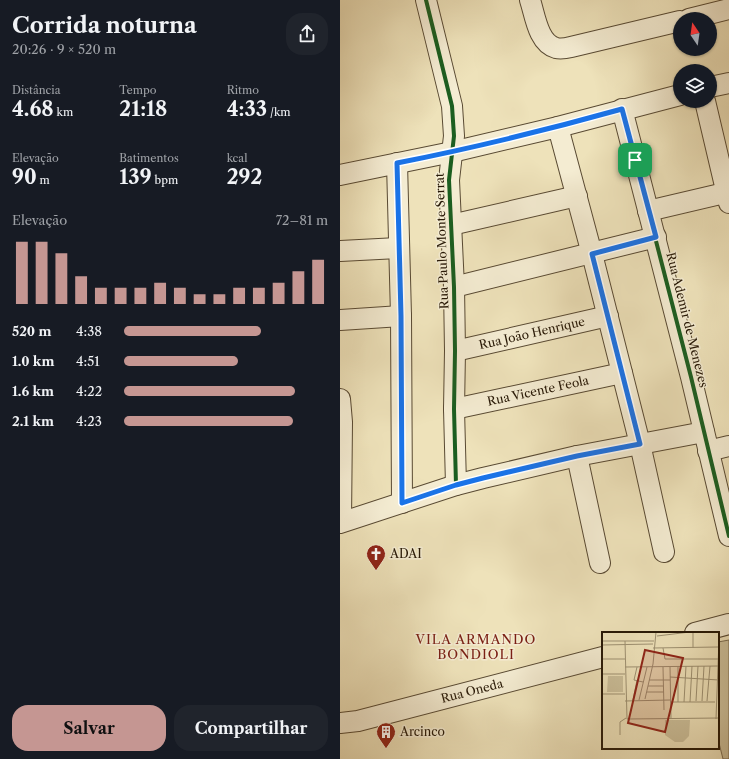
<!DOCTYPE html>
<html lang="pt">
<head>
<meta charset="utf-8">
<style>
  :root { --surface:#171b24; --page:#20242c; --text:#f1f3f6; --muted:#9ea1a6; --accent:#c59692 }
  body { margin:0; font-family:"Libre Caslon Text",serif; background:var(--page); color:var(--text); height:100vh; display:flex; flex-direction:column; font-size:15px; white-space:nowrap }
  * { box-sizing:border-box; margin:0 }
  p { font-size:13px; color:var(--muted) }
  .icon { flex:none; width:22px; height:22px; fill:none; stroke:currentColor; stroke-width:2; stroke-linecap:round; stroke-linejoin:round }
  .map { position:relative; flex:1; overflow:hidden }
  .panel { display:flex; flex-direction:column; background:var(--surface); width:340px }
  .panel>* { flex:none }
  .needle { width:26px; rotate:347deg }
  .buttons { position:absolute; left:333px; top:12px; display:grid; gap:8px }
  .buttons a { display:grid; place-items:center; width:44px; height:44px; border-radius:50%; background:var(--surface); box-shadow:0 1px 3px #0004; font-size:20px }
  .pin { position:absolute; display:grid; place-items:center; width:34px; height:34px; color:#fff; margin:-17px; border-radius:8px; box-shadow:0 2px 6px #0006 }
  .round { display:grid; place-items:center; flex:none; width:42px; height:42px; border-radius:16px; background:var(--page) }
  .headline { display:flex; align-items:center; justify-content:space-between; height:68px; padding:0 12px }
  h1 { font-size:22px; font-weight:800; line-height:30px }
  .metrics { display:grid; grid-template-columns:repeat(3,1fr); gap:6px; height:68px; padding:4px 12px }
  .metrics div { display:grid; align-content:center }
  .metrics b { font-size:20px; font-weight:800 }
  .metrics small { font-size:11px; font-weight:400 }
  .metrics p { font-size:11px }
  .chart { height:112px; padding:8px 12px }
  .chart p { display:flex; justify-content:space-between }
  .chart svg { width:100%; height:72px; margin-top:4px; stroke:var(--accent); stroke-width:6 }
  .button { display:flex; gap:8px; margin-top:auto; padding:8px 12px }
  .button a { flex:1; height:46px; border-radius:16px; background:var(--accent); color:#111; font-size:16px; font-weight:800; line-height:46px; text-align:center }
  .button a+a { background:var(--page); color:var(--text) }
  ul { padding:0 12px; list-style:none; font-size:13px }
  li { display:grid; grid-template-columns:64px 48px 1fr; align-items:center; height:30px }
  li i { height:10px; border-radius:5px; background:var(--accent) }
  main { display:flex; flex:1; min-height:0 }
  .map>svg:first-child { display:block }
  .green { fill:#ccc09b; stroke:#7a6c50 }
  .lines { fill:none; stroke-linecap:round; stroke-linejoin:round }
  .minor-casing { stroke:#594a33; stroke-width:22 }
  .minor { stroke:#f4ecd2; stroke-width:20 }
  .cycleway-casing { stroke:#f4ecd2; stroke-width:6 }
  .cycleway { stroke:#1b5e20; stroke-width:4 }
  .route-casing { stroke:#fff; stroke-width:8 }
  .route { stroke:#1a73e8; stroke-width:5 }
  .labels { text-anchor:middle; stroke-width:3; stroke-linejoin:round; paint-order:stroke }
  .street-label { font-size:12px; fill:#271806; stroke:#f4ecd2 }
  .poi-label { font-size:12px; fill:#271806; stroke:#f4ecd2; text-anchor:start }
  .neighbourhood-label { font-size:13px; letter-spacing:1px; fill:#7a1f14; stroke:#f4ecd2 }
  .inset-road { fill:none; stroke:#9e9172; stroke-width:1 }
  .view { fill:#8f2418; fill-opacity:0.15; stroke:#8f2418; stroke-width:2 }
  .inset-edge { fill:none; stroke:#271806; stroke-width:2 }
</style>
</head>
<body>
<main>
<section class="panel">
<div class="headline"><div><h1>Corrida noturna</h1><p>20:26 · 9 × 520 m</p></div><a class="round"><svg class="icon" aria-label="share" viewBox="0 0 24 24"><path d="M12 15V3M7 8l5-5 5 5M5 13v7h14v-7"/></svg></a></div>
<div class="metrics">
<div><p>Distância</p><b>4.68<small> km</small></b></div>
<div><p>Tempo</p><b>21:18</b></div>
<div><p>Ritmo</p><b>4:33<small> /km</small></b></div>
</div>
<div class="metrics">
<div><p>Elevação</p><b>90<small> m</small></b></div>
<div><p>Batimentos</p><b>139<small> bpm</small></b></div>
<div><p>kcal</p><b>292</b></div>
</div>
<div class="chart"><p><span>Elevação</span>72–81 m</p>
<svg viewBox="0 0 160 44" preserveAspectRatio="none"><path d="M5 44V6M15 44V6M25 44V13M35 44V27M45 44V34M55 44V34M65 44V34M75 44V31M85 44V34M95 44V38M105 44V38M115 44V34M125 44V34M135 44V31M145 44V24M155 44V17"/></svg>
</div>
<ul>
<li><b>520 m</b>4:38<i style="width:67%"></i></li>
<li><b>1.0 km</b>4:51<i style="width:56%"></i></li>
<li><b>1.6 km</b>4:22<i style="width:84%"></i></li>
<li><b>2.1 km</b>4:23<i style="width:83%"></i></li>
</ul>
<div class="button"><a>Salvar</a><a>Compartilhar</a></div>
</section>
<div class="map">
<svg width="389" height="759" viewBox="0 0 389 759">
  <rect width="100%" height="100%" fill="#eee2ba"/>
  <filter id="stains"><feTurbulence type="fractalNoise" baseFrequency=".005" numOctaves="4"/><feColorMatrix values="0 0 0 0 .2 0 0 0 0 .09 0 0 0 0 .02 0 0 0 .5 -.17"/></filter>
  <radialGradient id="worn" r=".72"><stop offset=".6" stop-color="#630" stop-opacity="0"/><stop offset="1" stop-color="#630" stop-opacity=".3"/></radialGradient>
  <path class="green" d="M 389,640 L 389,759 L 383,759 L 378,739 L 378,642 Z"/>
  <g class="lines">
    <defs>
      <g id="minor">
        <path d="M 86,0 L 112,106 L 114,136 L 109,180 L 114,287 L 115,351 L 114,409 L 116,485"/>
        <path d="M 190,0 C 195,15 198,43 216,48 C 220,49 227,48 231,47 L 340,21"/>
        <path d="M 349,19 L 389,9"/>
        <path d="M 370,87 L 389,83"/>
        <path d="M 365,101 L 389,203"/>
        <path d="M 282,109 L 351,377 L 389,536"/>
        <path d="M 218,127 L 252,254 L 300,444 L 324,552"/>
        <path d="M 57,163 L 61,316 L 62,503"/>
        <path d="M 0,175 L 112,152 L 218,127 L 340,95"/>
        <path d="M 308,211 L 389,192"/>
        <path d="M 111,225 L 237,196"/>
        <path d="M 0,251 L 58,248"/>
        <path d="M 114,287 L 316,237"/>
        <path d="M 0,320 L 61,316"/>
        <path id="s1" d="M 115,351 L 268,316"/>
        <path d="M 0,399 L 2,422 L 1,522"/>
        <path id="s2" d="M 114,409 L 282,373"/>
        <path d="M 368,451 L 389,446"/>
        <path d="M 237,456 L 260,563"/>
        <path d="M 0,523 L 116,485 L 143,478 L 237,456 L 364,432"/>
        <path d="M 355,633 L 389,624"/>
        <path id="s3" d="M 0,723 L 18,721 L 263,657"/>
      </g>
    </defs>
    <use href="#minor" class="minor-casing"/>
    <use href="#minor" class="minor"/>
    <defs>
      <g id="cycleway">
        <path d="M 86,0 L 112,106 L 114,136 L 109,180 L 114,287 L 115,351 L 114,409 L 116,485"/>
        <path d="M 282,109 L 351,377 L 389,536"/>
      </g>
    </defs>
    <use href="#cycleway" class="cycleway-casing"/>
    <use href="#cycleway" class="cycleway"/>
  </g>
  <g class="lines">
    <defs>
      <path id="route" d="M 282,109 L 316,237 L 252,254 L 300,444 L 237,456 L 143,478 L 116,485 L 62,503 L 61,316 L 57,163 C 133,148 207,130 282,109 Z"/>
    </defs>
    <use href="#route" class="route-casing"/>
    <use href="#route" class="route"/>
  </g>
  <defs>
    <symbol id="church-pin" viewBox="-11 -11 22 30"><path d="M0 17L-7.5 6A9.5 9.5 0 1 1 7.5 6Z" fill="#8f2418" stroke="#f4ecd2"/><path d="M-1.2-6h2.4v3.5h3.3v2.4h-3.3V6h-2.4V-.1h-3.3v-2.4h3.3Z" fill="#fff"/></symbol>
    <symbol id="building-pin" viewBox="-11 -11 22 30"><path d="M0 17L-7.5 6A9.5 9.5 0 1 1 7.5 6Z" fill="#8f2418" stroke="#f4ecd2"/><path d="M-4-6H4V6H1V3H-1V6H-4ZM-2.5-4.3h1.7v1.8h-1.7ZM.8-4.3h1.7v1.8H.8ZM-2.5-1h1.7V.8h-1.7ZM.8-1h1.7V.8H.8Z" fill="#fff"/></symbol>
  </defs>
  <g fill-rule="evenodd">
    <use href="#church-pin" x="25" y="543" width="22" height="30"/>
    <use href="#building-pin" x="35" y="721" width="22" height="30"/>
  </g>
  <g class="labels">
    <g class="street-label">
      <text transform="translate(102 241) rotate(-92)" y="4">Rua Paulo Monte Serrat</text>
      <text transform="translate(347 320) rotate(76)" y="4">Rua Ademir de Menezes</text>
      <text dy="4" stroke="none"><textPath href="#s1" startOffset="79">Rua João Henrique</textPath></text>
      <text dy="4" stroke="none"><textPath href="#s2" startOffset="86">Rua Vicente Feola</textPath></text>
      <text dy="4" stroke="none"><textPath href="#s3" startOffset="136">Rua Oneda</textPath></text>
    </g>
    <g class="poi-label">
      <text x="50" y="558">ADAI</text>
      <text x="60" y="736">Arcinco</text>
    </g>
    <g class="neighbourhood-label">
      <text x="136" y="644">VILA ARMANDO<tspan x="136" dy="15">BONDIOLI</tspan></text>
    </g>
  </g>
  <g transform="translate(262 632)">
    <rect width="117" height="117" fill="#eee2ba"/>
    <path d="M 6,44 L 21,44 L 21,60 L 5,60 ZM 63,88 L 88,88 L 87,104 L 81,110 L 73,110 L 63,103 Z" fill="#ccc09b"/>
    <path class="inset-road" d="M 55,4 L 88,0M 0,9 L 52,9M 23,9 L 25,87 L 117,86M 0,13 L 51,12M 51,16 L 116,15M 61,16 L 63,27 L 116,27M 91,16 L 91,0M 0,27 L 23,27M 23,35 L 117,34M 35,35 L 32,48 L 41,50M 61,35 L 62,78M 68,35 L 69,87M 0,42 L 23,42M 68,45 L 117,48M 47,48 L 68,48M 46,54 L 62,54M 45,60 L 62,60M 0,62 L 23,62M 43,67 L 51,32 L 54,0M 31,68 L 35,48M 37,68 L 45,35M 23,69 L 68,68M 94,69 L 96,34M 100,69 L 102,34M 105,69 L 108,34M 68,70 L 113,70M 76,70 L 76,34M 82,70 L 84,34M 88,70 L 90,34M 114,87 L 117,7M 18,103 L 18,90 L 24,86"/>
    <path class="view" d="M 43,18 L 81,26 L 63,100 L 26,91 Z"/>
    <rect width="117" height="117" class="inset-edge"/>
  </g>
  <rect width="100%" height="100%" filter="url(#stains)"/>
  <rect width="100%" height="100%" fill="url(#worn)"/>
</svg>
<div class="buttons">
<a><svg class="needle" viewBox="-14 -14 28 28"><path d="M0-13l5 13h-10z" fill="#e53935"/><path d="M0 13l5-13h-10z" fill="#9ea1a6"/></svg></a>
<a><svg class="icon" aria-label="layers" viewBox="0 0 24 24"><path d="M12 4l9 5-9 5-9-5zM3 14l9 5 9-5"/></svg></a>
</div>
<div class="pin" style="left:295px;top:160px;background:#1e9e55"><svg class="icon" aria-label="arrive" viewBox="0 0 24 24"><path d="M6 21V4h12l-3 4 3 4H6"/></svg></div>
</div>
</main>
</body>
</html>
